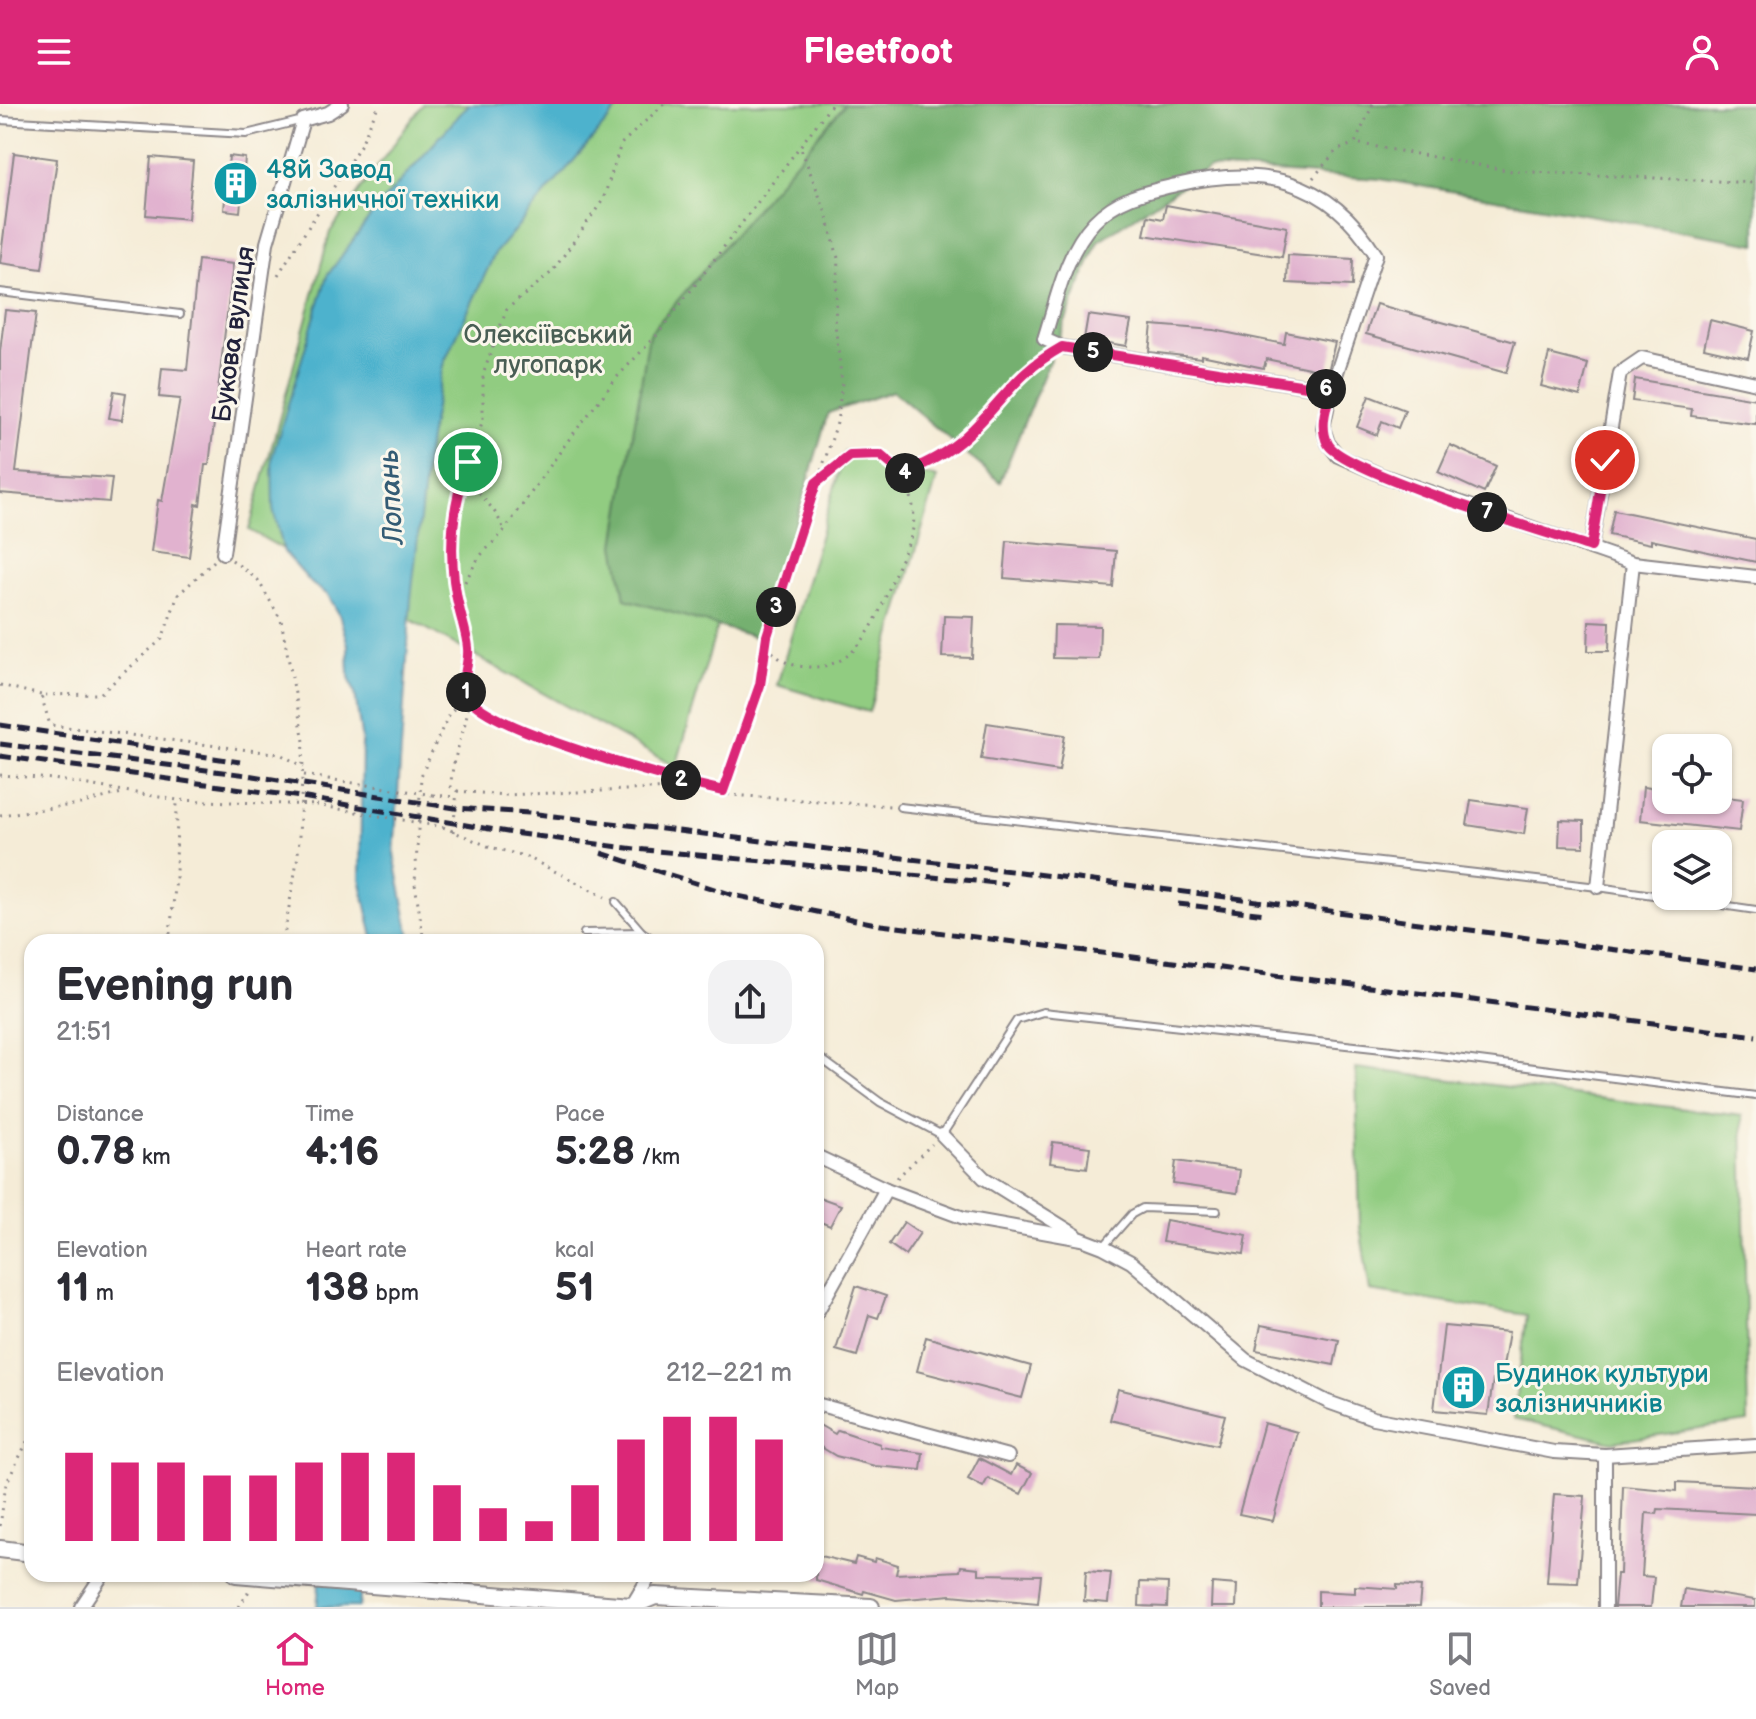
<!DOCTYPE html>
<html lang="en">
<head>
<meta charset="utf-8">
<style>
  :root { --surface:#fff; --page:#f2f2f3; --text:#2b2b33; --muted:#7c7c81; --line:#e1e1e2; --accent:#db2777 }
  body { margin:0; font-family:"Balsamiq Sans",sans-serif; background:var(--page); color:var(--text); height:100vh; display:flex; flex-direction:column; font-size:30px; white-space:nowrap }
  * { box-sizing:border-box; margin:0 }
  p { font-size:26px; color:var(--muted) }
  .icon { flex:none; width:44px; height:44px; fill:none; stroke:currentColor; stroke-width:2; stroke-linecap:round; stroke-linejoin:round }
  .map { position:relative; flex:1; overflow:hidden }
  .panel { position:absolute; left:24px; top:830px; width:800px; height:648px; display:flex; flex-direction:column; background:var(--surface); border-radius:24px; box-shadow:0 2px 6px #0004 }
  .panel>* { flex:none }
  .fabs { position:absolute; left:1652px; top:630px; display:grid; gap:16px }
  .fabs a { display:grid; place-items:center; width:80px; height:80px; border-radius:16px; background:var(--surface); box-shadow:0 2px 6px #0004; font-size:40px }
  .pin { position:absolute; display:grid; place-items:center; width:68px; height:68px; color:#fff; margin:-34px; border:4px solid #fff; border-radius:50%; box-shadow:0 2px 8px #0007 }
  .km { position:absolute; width:40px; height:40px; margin:-20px; border-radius:50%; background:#222; color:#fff; font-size:22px; line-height:40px; text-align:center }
  .round { display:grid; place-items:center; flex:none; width:84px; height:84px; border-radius:24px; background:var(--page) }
  .headline { display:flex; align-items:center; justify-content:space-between; height:136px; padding:0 32px }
  h1 { font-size:44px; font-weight:700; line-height:60px }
  .figures { display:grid; grid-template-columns:repeat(3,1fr); gap:12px; height:136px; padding:8px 32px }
  .figures div { display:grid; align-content:center }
  .figures b { font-size:40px; font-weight:700 }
  .figures small { font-size:22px; font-weight:400 }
  .figures p { font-size:22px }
  .chart { height:224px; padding:16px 32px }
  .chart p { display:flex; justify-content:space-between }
  .chart svg { width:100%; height:144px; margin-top:8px; stroke:var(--accent); stroke-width:6 }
  header { display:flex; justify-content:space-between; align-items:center; height:104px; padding:0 32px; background:var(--accent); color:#fff; font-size:36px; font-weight:700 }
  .tab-bar { display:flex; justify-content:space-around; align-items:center; height:112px; border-top:2px solid var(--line); background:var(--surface); font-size:22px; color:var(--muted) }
  .tab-bar a { display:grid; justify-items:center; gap:4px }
  .tab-bar .selected { color:var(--accent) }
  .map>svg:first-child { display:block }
  .green { fill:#91cc81; stroke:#5a775e; stroke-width:2 }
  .forest { fill:#74b06f; stroke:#4b6955; stroke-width:2 }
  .water { fill:#4eb2cd; stroke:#386a84; stroke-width:2 }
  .building { fill:#e1b2cf }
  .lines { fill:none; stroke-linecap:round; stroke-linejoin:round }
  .service-casing { stroke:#8c8789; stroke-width:10 }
  .minor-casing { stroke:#8c8789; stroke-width:16 }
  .tertiary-casing { stroke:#8c8789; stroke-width:20 }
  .path { stroke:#8c8789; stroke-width:3; stroke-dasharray:2 6; stroke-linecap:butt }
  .service { stroke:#fff; stroke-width:6 }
  .minor { stroke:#fff; stroke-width:12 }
  .tertiary { stroke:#fff; stroke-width:16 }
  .rail { stroke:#22223b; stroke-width:5; stroke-dasharray:12 6; stroke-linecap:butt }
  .path-bridge { stroke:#8c8789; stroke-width:3; stroke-dasharray:2 6; stroke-linecap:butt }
  .route-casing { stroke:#fff; stroke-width:16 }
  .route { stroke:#db2777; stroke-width:10 }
  .labels { text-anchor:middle; stroke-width:6; stroke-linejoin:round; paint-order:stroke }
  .culture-label { font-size:26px; fill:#0d838f; stroke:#fbf7ec; text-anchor:start }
  .street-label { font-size:26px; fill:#22223b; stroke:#fbf7ec }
  .park-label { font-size:26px; fill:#495e54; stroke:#fbf7ec }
  .water-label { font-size:28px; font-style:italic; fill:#345c75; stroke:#fbf7ec }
</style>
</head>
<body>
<header><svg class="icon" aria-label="menu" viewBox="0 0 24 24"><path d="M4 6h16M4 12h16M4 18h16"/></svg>Fleetfoot<svg class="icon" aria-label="person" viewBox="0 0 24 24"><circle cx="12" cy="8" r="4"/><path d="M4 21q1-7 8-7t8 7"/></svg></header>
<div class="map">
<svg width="1756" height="1503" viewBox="0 0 1756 1503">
  <rect width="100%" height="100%" fill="#fbf7ec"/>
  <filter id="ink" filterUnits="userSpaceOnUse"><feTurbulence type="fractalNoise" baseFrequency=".0125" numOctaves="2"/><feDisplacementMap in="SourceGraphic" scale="16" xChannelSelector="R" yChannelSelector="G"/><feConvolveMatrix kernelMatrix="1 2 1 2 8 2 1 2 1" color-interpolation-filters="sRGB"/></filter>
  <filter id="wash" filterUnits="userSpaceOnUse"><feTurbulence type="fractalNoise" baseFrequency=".006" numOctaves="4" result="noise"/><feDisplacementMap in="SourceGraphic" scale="32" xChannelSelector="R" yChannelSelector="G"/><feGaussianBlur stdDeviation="1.8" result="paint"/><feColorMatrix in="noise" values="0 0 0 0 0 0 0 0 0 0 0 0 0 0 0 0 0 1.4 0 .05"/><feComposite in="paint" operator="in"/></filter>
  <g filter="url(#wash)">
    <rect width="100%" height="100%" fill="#f5ecd7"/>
    <g class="green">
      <path d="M 423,0 L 1756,0 L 1170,23 L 782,302 L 676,663 L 249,426 L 330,128 Z"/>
      <path d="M 845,347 L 937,374 L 869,608 L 777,581 Z"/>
      <path d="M 1356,964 L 1742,1012 L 1748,1318 L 1612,1338 L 1513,1315 L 1527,1211 L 1370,1187 L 1360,1123 Z"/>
    </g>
    <path class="forest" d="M 845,0 L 1756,0 L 1756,140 L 1380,75 L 1209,64 L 1098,137 L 1000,378 L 893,287 L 828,309 L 762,535 L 625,495 L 615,441 L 649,230 Z"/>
    <g class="water">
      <path d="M 469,0 L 622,0 L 495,149 L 443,261 L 429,335 L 411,495 L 394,750 L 411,838 L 374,838 L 360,774 L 362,638 L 355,589 L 349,573 L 348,541 L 339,510 L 328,491 L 312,480 L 284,448 L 273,405 L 272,353 L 327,172 L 375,106 Z"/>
      <path d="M 320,1470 L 363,1470 L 359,1503 L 317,1503 Z"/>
    </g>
    <g id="blocks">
      <g class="building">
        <path d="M 14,49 L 57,55 L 42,165 L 0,159 Z"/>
        <path d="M 229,52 L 245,54 L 240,108 L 224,106 Z"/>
        <path d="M 151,53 L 193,57 L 188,115 L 146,111 Z"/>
        <path d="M 1166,101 L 1287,123 L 1282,153 L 1144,131 L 1148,112 L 1163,115 Z"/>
        <path d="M 1288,151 L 1353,155 L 1352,182 L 1287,179 Z"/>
        <path d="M 198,156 L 233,160 L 209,361 L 205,361 L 200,401 L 196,400 L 189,453 L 151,448 L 158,396 L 162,397 L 180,295 L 159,293 L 162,264 L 187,266 Z"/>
        <path d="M 1376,200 L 1515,238 L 1506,269 L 1366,230 Z"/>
        <path d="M 5,206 L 36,209 L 16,368 L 112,374 L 109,398 L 0,389 L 0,248 Z"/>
        <path d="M 1088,211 L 1131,217 L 1126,242 L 1084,235 Z"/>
        <path d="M 1710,216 L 1754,227 L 1748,254 L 1704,244 Z"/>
        <path d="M 1152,221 L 1214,226 L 1284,240 L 1286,228 L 1335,238 L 1328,268 L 1266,255 L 1264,264 L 1201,251 L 1201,254 L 1149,248 Z"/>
        <path d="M 1549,250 L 1588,260 L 1580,292 L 1541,282 Z"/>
        <path d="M 1635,275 L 1756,295 L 1756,320 L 1691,312 L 1692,305 L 1632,297 Z"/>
        <path d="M 114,287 L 126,289 L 122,316 L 109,314 Z"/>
        <path d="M 1369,292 L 1405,306 L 1398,324 L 1382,317 L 1377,331 L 1357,323 Z"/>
        <path d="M 1450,341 L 1496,362 L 1484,389 L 1438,368 Z"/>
        <path d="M 1614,406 L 1756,435 L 1756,458 L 1651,436 L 1651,440 L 1609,431 Z"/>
        <path d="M 1007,437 L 1116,447 L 1113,483 L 1004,474 Z"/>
        <path d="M 944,512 L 974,513 L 972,554 L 942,553 Z"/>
        <path d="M 1589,517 L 1610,518 L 1609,547 L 1588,547 Z"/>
        <path d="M 1054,521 L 1100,522 L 1099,555 L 1053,554 Z"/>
        <path d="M 987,619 L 1065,631 L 1059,667 L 981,655 Z"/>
        <path d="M 1643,683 L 1666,686 L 1666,696 L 1718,696 L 1718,692 L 1743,695 L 1739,727 L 1640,716 Z"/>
        <path d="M 1471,696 L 1528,704 L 1524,730 L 1467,721 Z"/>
        <path d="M 1560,716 L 1584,717 L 1584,743 L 1559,742 Z"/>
        <path d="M 1053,1038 L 1090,1043 L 1087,1064 L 1050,1059 Z"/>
        <path d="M 1176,1057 L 1240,1066 L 1237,1089 L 1173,1080 Z"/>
        <path d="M 816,1092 L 841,1101 L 830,1122 L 816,1116 Z"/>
        <path d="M 1166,1116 L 1247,1131 L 1244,1150 L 1162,1138 Z"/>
        <path d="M 904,1118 L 920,1129 L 905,1151 L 889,1140 Z"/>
        <path d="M 856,1182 L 886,1192 L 878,1214 L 869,1211 L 857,1252 L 836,1246 Z"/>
        <path d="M 1261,1221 L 1339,1236 L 1334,1261 L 1256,1246 Z"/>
        <path d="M 1444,1222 L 1509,1228 L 1503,1262 L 1495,1262 L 1488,1311 L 1434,1306 Z"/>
        <path d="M 926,1233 L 1031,1262 L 1022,1294 L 917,1267 Z"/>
        <path d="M 1118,1285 L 1225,1311 L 1217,1341 L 1110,1316 Z"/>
        <path d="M 816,1319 L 835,1330 L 838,1326 L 880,1340 L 880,1343 L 923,1349 L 921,1366 L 875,1362 L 836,1352 L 816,1340 Z"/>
        <path d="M 1264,1319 L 1297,1328 L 1273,1417 L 1239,1410 Z"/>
        <path d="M 979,1354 L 1011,1371 L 1016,1361 L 1032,1369 L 1021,1390 L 988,1374 L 983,1383 L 968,1375 Z"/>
        <path d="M 1677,1378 L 1756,1382 L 1756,1410 L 1658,1405 L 1657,1410 L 1646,1409 L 1642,1472 L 1654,1473 L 1651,1503 L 1614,1503 L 1617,1470 L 1620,1470 L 1623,1382 L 1677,1387 Z"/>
        <path d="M 1554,1390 L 1585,1392 L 1578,1479 L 1547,1478 Z"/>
        <path d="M 816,1451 L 854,1460 L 856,1453 L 874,1458 L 875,1454 L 898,1461 L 896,1470 L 960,1467 L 961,1462 L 979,1464 L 979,1470 L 1041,1471 L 1038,1499 L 951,1491 L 896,1496 L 864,1487 L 863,1490 L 816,1476 Z"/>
        <path d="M 1086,1467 L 1111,1469 L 1108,1499 L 1084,1497 Z"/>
        <path d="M 1140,1478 L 1168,1479 L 1167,1503 L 1139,1502 Z"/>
        <path d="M 1212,1479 L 1237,1481 L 1236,1503 L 1211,1503 Z"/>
        <path d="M 1397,1481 L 1421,1483 L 1419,1503 L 1318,1503 L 1318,1487 L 1355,1489 L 1355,1482 L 1397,1485 Z"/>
        <path d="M 1684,1485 L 1755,1496 L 1755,1503 L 1681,1503 Z"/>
      </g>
    </g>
  </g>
  <g filter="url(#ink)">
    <use href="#blocks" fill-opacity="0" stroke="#8c8789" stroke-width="2"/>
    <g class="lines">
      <defs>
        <g id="service">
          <path d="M 0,16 L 246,30 L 303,16"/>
          <path d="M 0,188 L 180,210"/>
          <path d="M 900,703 L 1598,783 L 1756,806"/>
          <path d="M 616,798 L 642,828 L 657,838"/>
          <path d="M 584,829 L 642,828"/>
          <path d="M 816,951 L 880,998 L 942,1031 L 1017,916 L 1043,908 L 1392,946 L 1756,992"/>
          <path d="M 1103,1143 L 1132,1110 L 1143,1104 L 1217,1107"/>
        </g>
        <g id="minor">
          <path d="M 1331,286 L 1376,151 C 1328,73 1261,61 1176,81 C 1145,88 1117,94 1094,118 C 1065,149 1057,195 1044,235 L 1062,243 L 1331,286 L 1323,324 L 1328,339 L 1338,352 L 1381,371 L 1633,459 L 1756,473"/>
          <path d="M 1591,443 L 1620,269 L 1642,254 L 1756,279"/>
          <path d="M 223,449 L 267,139 L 303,16 L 328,9 L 342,0"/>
          <path d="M 1598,783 L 1633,459"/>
          <path d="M 942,1031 L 984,1074 L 1076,1131"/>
          <path d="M 816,1052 L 886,1085 L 964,1114 L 1082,1135 L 1103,1143 L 1131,1158 L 1246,1256 L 1328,1298 L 1373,1314 L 1554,1348 L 1605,1351 L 1756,1341"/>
          <path d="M 816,1210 L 886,1085"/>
          <path d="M 816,1300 L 1008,1352"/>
          <path d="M 81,1503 L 103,1470"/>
          <path d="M 631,1503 L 651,1470"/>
          <path d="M 1605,1503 L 1605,1351"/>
        </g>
        <g id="tertiary">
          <path d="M 0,1445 L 32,1449"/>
          <path d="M 236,1470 L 631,1502 L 655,1492 L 871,1503"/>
        </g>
      </defs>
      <use href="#service" class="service-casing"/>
      <use href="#minor" class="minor-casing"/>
      <use href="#tertiary" class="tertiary-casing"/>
      <g class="path">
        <path d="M 664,0 L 621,40 L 603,96 L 552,168 L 507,205 L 494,239 L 483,271 L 483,316 L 458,386 L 452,422 L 451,452 L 468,544 L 462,581 L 469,595 L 481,605 L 513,621 L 633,663 L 730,691 L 891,702"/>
        <path d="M 1373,0 L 1355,39 L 1512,67 L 1756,79"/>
        <path d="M 1313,74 L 1336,47 L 1355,39"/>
        <path d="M 278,171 L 361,40 L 379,0"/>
        <path d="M 468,359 C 472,392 495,398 504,427"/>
        <path d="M 817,378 L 850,352 L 880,351 L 903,370 C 927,359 948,349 968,331 C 996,304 1014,270 1048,251"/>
        <path d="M 232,456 L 258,476 L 281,516 L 304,637 L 298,751 L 283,838"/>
        <path d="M 214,457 L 178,491 L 162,535 L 100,590 L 41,591 L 50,621 L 280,650 L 304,663"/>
        <path d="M 457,492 L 479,453 L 504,427 L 567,338 L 618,272 L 658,230 L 832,0"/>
        <path d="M 767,542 C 780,557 789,562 809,563 C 863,566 881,504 897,464 C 902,452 911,437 913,424 C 916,404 910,387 903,370"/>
        <path d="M 0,581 L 41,591"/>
        <path d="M 0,671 L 53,675 L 177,696 L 316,701"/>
        <path d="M 304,671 L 328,675"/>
        <path d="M 457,687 L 505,691 L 699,683"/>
        <path d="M 723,687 L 760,581 L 767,532 L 837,319 L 842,279 L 835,220 L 838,154 L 827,112 L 800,42"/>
        <path d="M 433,691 L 456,693"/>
        <path d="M 0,711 L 80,700 L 122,689"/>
        <path d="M 443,723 L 490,743 L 527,753 L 605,793"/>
        <path d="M 453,728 L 457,687 L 451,683 C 451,653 467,626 469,595"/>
        <path d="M 169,838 L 176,775 L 177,696"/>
        <path d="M 424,838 L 415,780 L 421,672 L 448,612 L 456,602 L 469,595"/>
        <path d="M 897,1074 L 932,1040"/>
        <path d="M 0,1422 L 6,1380 L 32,1328"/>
        <path d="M 239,1503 L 249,1487"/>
      </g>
      <use href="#service" class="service"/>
      <use href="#minor" class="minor"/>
      <use href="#tertiary" class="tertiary"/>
      <g class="rail">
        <path d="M 0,621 L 240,658"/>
        <path d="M 0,640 L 247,671 L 455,704 L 529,709 L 1235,794 L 1756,865"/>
        <path d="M 0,652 L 301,693 L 513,729 L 635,745 L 1007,780"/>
        <path d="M 601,749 L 733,791 L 881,821 L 1756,932"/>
        <path d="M 1178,800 L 1266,810"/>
      </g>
      <g class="path-bridge">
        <path d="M 328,675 L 433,691"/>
        <path d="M 316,701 L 443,723"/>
      </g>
    </g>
  </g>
  <g class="lines" filter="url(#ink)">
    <defs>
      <path id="route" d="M 468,358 C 450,408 447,457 460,508 C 463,520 467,532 468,544 C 470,563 457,580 471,596 C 499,629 674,676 723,687 L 760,581 L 767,532 L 816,379 L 850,352 L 880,351 L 903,370 C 927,359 948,349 967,331 C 1004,297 1014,270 1062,243 L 1331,286 C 1326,303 1319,323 1328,340 C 1343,368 1549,429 1591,443 L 1605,356"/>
    </defs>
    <use href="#route" class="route-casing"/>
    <use href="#route" class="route"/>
  </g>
  <defs>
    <symbol id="building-disc" viewBox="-11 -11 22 22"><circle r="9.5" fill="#0f9aa8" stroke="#fbf7ec"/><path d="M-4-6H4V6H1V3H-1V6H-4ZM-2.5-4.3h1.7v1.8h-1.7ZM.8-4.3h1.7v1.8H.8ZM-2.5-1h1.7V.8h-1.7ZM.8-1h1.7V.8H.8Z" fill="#fff"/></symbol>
  </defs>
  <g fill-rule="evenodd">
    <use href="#building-disc" x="210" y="54" width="51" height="51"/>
    <use href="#building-disc" x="1438" y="1258" width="51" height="51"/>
  </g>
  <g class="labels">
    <g class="culture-label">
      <text x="266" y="74">48й Завод<tspan x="266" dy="30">залізничної техніки</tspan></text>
      <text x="1495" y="1278">Будинок культури<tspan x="1495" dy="30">залізничників</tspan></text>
    </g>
    <g class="street-label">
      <text transform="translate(233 230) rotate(-82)" y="9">Букова вулиця</text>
    </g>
    <g class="park-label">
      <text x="548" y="239">Олексіївський<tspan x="548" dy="30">лугопарк</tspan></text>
    </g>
    <g class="water-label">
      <text transform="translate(390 393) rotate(-93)" y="10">Лопань</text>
    </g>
  </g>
</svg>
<div class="fabs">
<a><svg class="icon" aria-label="locate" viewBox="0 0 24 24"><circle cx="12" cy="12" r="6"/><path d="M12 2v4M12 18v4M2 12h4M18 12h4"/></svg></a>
<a><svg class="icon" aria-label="layers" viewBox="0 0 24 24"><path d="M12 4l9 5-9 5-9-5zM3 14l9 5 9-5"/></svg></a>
</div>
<div class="pin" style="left:468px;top:358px;background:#1e9e55"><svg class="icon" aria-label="arrive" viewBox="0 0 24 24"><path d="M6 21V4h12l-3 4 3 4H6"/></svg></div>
<div class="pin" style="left:1605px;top:356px;background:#d93025"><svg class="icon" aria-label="check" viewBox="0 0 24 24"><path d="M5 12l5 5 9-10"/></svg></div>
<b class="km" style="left:466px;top:588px">1</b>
<b class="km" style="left:681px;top:676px">2</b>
<b class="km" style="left:776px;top:503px">3</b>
<b class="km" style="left:905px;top:369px">4</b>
<b class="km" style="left:1093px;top:248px">5</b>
<b class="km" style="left:1326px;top:285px">6</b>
<b class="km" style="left:1487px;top:408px">7</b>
<section class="panel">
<div class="headline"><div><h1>Evening run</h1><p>21:51</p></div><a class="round"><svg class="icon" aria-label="share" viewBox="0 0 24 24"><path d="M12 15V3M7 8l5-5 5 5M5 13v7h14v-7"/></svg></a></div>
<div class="figures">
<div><p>Distance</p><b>0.78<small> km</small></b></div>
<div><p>Time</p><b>4:16</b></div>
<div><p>Pace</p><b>5:28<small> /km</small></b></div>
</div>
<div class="figures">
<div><p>Elevation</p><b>11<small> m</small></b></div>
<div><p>Heart rate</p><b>138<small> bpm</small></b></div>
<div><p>kcal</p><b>51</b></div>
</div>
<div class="chart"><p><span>Elevation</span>212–221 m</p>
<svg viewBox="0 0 160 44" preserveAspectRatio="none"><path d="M5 44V17M15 44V20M25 44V20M35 44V24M45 44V24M55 44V20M65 44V17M75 44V17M85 44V27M95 44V34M105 44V38M115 44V27M125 44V13M135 44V6M145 44V6M155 44V13"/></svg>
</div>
</section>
</div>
<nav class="tab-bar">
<a class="selected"><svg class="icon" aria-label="home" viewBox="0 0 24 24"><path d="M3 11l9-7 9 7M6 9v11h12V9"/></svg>Home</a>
<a><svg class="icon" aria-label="map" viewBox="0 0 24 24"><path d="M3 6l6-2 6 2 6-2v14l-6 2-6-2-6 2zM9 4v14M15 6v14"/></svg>Map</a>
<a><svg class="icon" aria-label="saved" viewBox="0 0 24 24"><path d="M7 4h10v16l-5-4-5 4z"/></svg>Saved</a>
</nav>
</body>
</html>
